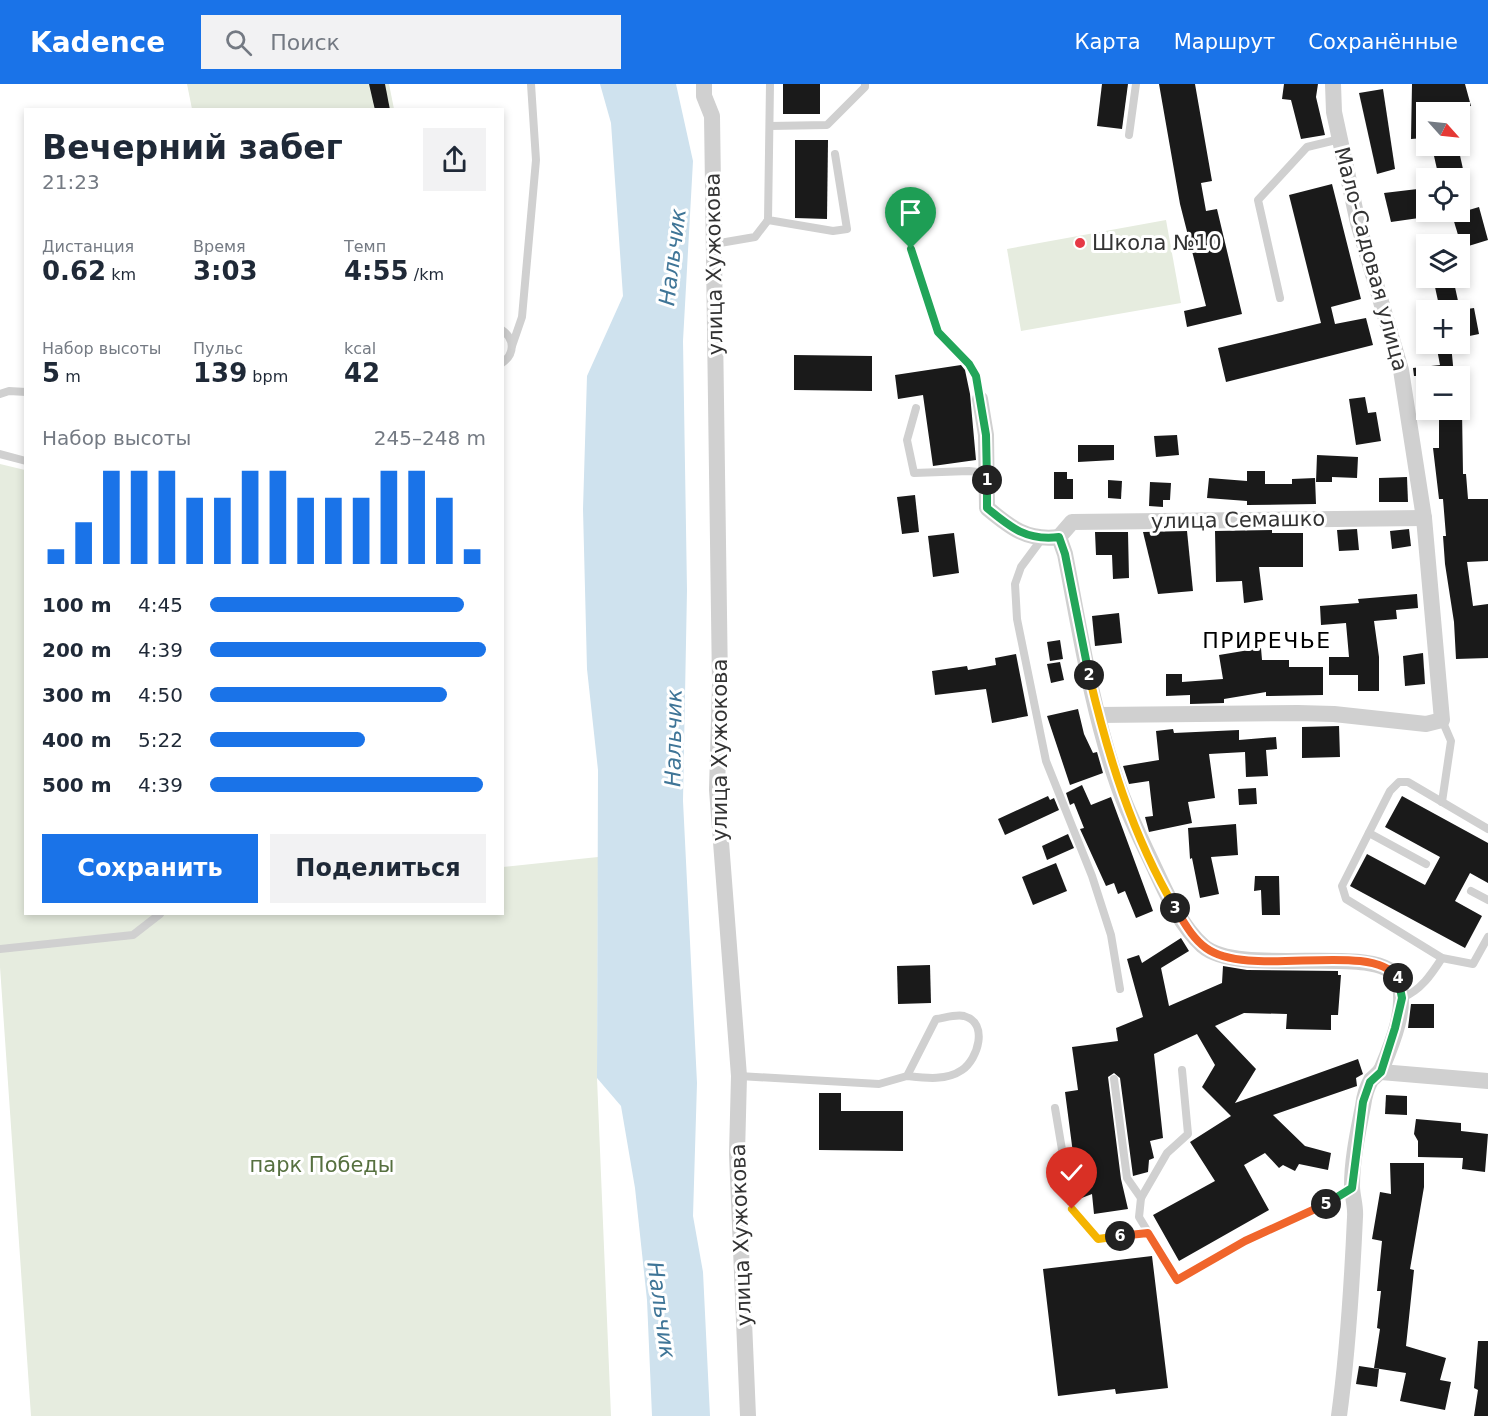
<!DOCTYPE html>
<html lang="ru">
<head>
<meta charset="utf-8">
<style>
  :root { --surface:#fff; --page:#f2f2f3; --text:#1f2937; --muted:#747a83; --accent:#1a73e8 }
  body { margin:0; font-family:"DejaVu Sans",sans-serif; background:var(--page); color:var(--text); height:100vh; display:flex; flex-direction:column; font-size:22px; white-space:nowrap }
  * { box-sizing:border-box; margin:0 }
  p { font-size:20px; color:var(--muted) }
  .icon { flex:none; width:33px; height:33px; fill:none; stroke:currentColor; stroke-width:2; stroke-linecap:round; stroke-linejoin:round }
  .map { position:relative; flex:1; overflow:hidden }
  .drawer { position:absolute; left:24px; top:24px; width:480px; height:807px; display:flex; flex-direction:column; background:var(--surface); border-radius:0px; box-shadow:0 3px 9px #0003 }
  .drawer>* { flex:none }
  .needle { width:39px; rotate:117deg }
  .tools { position:absolute; left:1416px; top:18px; display:grid; gap:12px }
  .tools a { display:grid; place-items:center; width:54px; height:54px; border-radius:0px; background:var(--surface); box-shadow:0 3px 9px #0003; font-size:30px }
  .pin { position:absolute; display:grid; place-items:center; width:51px; height:51px; color:#fff; margin:-62px -26px; border-radius:50% 50% 50% 0; rotate:-45deg; box-shadow:0 0 6px #0007 }
  .pin .icon { rotate:45deg }
  .km { position:absolute; width:30px; height:30px; margin:-15px; border-radius:50%; background:#222; color:#fff; font-size:16px; line-height:30px; text-align:center }
  .round { display:grid; place-items:center; flex:none; width:63px; height:63px; border-radius:0px; background:var(--page) }
  .headline { display:flex; align-items:center; justify-content:space-between; height:102px; padding:0 18px }
  h1 { font-size:33px; font-weight:800; line-height:45px }
  .metrics { display:grid; grid-template-columns:repeat(3,1fr); gap:9px; height:102px; padding:6px 18px }
  .metrics div { display:grid; align-content:center }
  .metrics b { font-size:26px; font-weight:800 }
  .metrics small { font-size:16px; font-weight:400 }
  .metrics p { font-size:16px }
  .chart { height:168px; padding:12px 18px }
  .chart p { display:flex; justify-content:space-between }
  .chart svg { width:100%; height:108px; margin-top:6px; stroke:var(--accent); stroke-width:6 }
  .action { display:flex; gap:12px; margin-top:auto; padding:12px 18px }
  .action a { flex:1; height:69px; border-radius:0px; background:var(--accent); color:#fff; font-size:24px; font-weight:800; line-height:69px; text-align:center }
  .action a+a { background:var(--page); color:var(--text) }
  ul { padding:0 18px; list-style:none; font-size:20px }
  li { display:grid; grid-template-columns:96px 72px 1fr; align-items:center; height:45px }
  li i { height:15px; border-radius:8px; background:var(--accent) }
  header { display:flex; align-items:center; gap:36px; box-sizing:border-box; height:84px; padding:0 30px; background:var(--accent); color:#fff }
  header strong { font-size:28px }
  nav { display:flex; gap:33px; margin-inline-start:auto; font-size:21px }
  .search { width:420px; height:54px; background:var(--page); display:flex; align-items:center; gap:15px; box-sizing:border-box; padding:0 21px; border-radius:0px; color:var(--muted); font-size:22px }
  .map>svg:first-child { display:block }
  .green { fill:#e6ecdf }
  .water { fill:#cfe2ee }
  .building { fill:#1a1a1a }
  .lines { fill:none; stroke-linecap:round; stroke-linejoin:round }
  .service { stroke:#d0d0d0; stroke-width:8 }
  .minor { stroke:#d0d0d0; stroke-width:16 }
  .split-1-casing { stroke:#fff; stroke-width:12 }
  .split-2-casing { stroke:#fff; stroke-width:12 }
  .split-3-casing { stroke:#fff; stroke-width:12 }
  .split-4-casing { stroke:#fff; stroke-width:12 }
  .split-5-casing { stroke:#fff; stroke-width:12 }
  .split-6-casing { stroke:#fff; stroke-width:12 }
  .split-7-casing { stroke:#fff; stroke-width:12 }
  .split-1 { stroke:#22a559; stroke-width:8 }
  .split-2 { stroke:#22a559; stroke-width:8 }
  .split-3 { stroke:#f5b400; stroke-width:8 }
  .split-4 { stroke:#f0652b; stroke-width:8 }
  .split-5 { stroke:#22a559; stroke-width:8 }
  .split-6 { stroke:#f0652b; stroke-width:8 }
  .split-7 { stroke:#f5b400; stroke-width:8 }
  .poi-dot { fill:#e63946; stroke:#fff; stroke-width:2 }
  .labels { text-anchor:middle; stroke-width:6; stroke-linejoin:round; paint-order:stroke }
  .poi-label { font-size:21px; fill:#333; stroke:#fff; text-anchor:start }
  .street-label { font-size:21px; fill:#333; stroke:#fff }
  .park-label { font-size:21px; fill:#56703f; stroke:#fff }
  .water-label { font-size:22px; font-style:italic; fill:#3f7597; stroke:#fff }
  .neighbourhood-label { font-size:22px; letter-spacing:1.5px; fill:#000; stroke:#fff }
</style>
</head>
<body>
<header>
<strong>Kadence</strong>
<div class="search"><svg class="icon" aria-label="search" viewBox="0 0 24 24"><circle cx="10" cy="10" r="6"/><path d="M15 15l6 6"/></svg>Поиск</div>
<nav><a>Карта</a><a>Маршрут</a><a>Сохранённые</a></nav>
</header>
<div class="map">
<svg width="1488" height="1332" viewBox="0 0 1488 1332">
  <rect width="100%" height="100%" fill="#fff"/>
  <g class="green">
    <path d="M 187,0 L 389,0 L 394,25 L 192,25 Z"/>
    <path d="M 1166,136 L 1181,219 L 1021,247 L 1007,165 Z"/>
    <path d="M 0,380 L 25,386 L 26,830 L 502,830 L 503,783 L 598,773 L 597,994 L 611,1332 L 31,1332 L 0,883 Z"/>
  </g>
  <path class="water" d="M 600,0 L 676,0 L 693,77 L 683,257 L 687,506 L 683,717 L 697,999 L 693,1132 L 703,1188 L 710,1332 L 652,1332 L 647,1216 L 635,1104 L 621,1022 L 597,994 L 598,686 L 587,585 L 583,425 L 587,292 L 623,212 L 611,39 Z"/>
  <g class="building">
    <path d="M 369,0 L 385,0 L 390,26 L 375,26 Z"/>
    <rect x="783" y="0" width="37" height="30"/>
    <path d="M 1102,0 L 1128,0 L 1122,45 L 1097,42 Z"/>
    <path d="M 1159,0 L 1195,0 L 1212,97 L 1201,99 L 1206,127 L 1217,125 L 1242,230 L 1187,243 L 1184,227 L 1206,222 L 1180,120 Z"/>
    <path d="M 1284,0 L 1318,0 L 1316,13 L 1325,51 L 1301,55 L 1291,16 L 1282,15 Z"/>
    <path d="M 1412,0 L 1465,0 L 1471,22 L 1426,27 L 1424,54 L 1411,55 Z"/>
    <path d="M 1383,5 L 1395,85 L 1377,90 L 1359,9 Z"/>
    <path d="M 795,56 L 828,56 L 827,135 L 795,134 Z"/>
    <path d="M 1459,67 L 1465,94 L 1439,94 L 1434,72 Z"/>
    <path d="M 1332,100 L 1361,215 L 1331,223 L 1335,240 L 1366,234 L 1373,261 L 1226,298 L 1218,264 L 1321,239 L 1289,111 Z"/>
    <path d="M 1426,104 L 1426,133 L 1391,138 L 1384,109 Z"/>
    <path d="M 1479,123 L 1488,156 L 1462,164 L 1452,131 Z"/>
    <path d="M 1433,194 L 1453,194 L 1460,226 L 1474,224 L 1479,250 L 1460,254 L 1460,226 L 1440,226 Z"/>
    <path d="M 1436,260 L 1451,260 L 1454,292 L 1414,292 L 1413,284 L 1440,281 Z"/>
    <path d="M 794,271 L 872,272 L 872,307 L 794,306 Z"/>
    <path d="M 961,281 L 965,286 L 970,310 L 976,376 L 933,382 L 923,311 L 898,315 L 895,291 Z"/>
    <path d="M 1365,313 L 1368,329 L 1376,328 L 1381,357 L 1356,361 L 1349,315 Z"/>
    <path d="M 1439,326 L 1462,326 L 1463,390 L 1466,390 L 1468,415 L 1488,415 L 1488,477 L 1467,478 L 1473,522 L 1488,520 L 1488,574 L 1456,575 L 1454,538 L 1445,480 L 1443,452 L 1446,452 L 1443,415 L 1439,415 L 1433,364 L 1439,364 Z"/>
    <path d="M 1177,351 L 1179,371 L 1156,373 L 1154,352 Z"/>
    <path d="M 1078,361 L 1114,361 L 1114,376 L 1078,378 Z"/>
    <path d="M 1317,371 L 1358,373 L 1357,394 L 1332,393 L 1332,398 L 1316,398 Z"/>
    <path d="M 1247,387 L 1265,387 L 1265,400 L 1292,400 L 1292,395 L 1315,394 L 1316,420 L 1247,421 L 1247,417 L 1207,414 L 1209,394 L 1247,397 Z"/>
    <path d="M 1054,388 L 1067,388 L 1067,395 L 1073,395 L 1073,415 L 1054,415 Z"/>
    <path d="M 1407,393 L 1408,418 L 1379,418 L 1379,394 Z"/>
    <path d="M 1108,396 L 1122,397 L 1121,415 L 1108,414 Z"/>
    <path d="M 1150,398 L 1171,399 L 1170,416 L 1163,416 L 1163,423 L 1149,422 Z"/>
    <path d="M 915,411 L 919,448 L 902,450 L 897,413 Z"/>
    <path d="M 1357,445 L 1359,466 L 1339,467 L 1337,446 Z"/>
    <path d="M 1409,445 L 1411,462 L 1392,465 L 1390,447 Z"/>
    <path d="M 1272,446 L 1272,449 L 1303,449 L 1303,483 L 1259,483 L 1263,516 L 1244,519 L 1242,497 L 1216,498 L 1215,447 Z"/>
    <path d="M 1187,447 L 1193,507 L 1158,510 L 1143,448 Z"/>
    <path d="M 1095,448 L 1128,448 L 1129,494 L 1113,495 L 1112,471 L 1096,471 Z"/>
    <path d="M 954,449 L 959,489 L 933,493 L 928,452 Z"/>
    <path d="M 1417,510 L 1418,524 L 1396,526 L 1397,535 L 1374,537 L 1379,573 L 1379,607 L 1358,607 L 1358,591 L 1329,591 L 1329,573 L 1349,573 L 1346,539 L 1321,541 L 1320,522 L 1359,519 L 1358,515 Z"/>
    <path d="M 1119,529 L 1122,559 L 1095,562 L 1092,532 Z"/>
    <path d="M 1060,556 L 1063,575 L 1050,577 L 1047,558 Z"/>
    <path d="M 1261,564 L 1262,576 L 1289,576 L 1289,583 L 1323,583 L 1323,611 L 1266,612 L 1266,608 L 1224,615 L 1224,619 L 1190,620 L 1190,611 L 1166,612 L 1166,590 L 1182,590 L 1182,598 L 1223,595 L 1219,571 Z"/>
    <path d="M 1423,569 L 1425,600 L 1405,602 L 1403,572 Z"/>
    <path d="M 1016,570 L 1028,632 L 992,639 L 986,605 L 935,611 L 932,587 L 967,582 L 968,586 L 996,581 L 995,574 Z"/>
    <path d="M 1060,578 L 1064,596 L 1051,599 L 1047,580 Z"/>
    <path d="M 1078,625 L 1084,650 L 1093,669 L 1097,668 L 1103,689 L 1070,701 L 1047,632 Z"/>
    <path d="M 1339,642 L 1340,673 L 1302,674 L 1302,643 Z"/>
    <path d="M 1173,645 L 1174,649 L 1239,646 L 1239,656 L 1276,653 L 1277,665 L 1266,666 L 1268,692 L 1246,693 L 1245,668 L 1209,670 L 1215,714 L 1188,718 L 1192,739 L 1149,748 L 1145,733 L 1153,732 L 1149,697 L 1129,700 L 1123,682 L 1159,676 L 1156,647 Z"/>
    <path d="M 1082,701 L 1091,721 L 1111,713 L 1153,827 L 1136,834 L 1125,807 L 1118,810 L 1114,799 L 1106,802 L 1080,745 L 1084,744 L 1074,719 L 1070,721 L 1066,709 Z"/>
    <path d="M 1256,704 L 1257,720 L 1239,721 L 1238,705 Z"/>
    <path d="M 1048,712 L 1050,716 L 1054,714 L 1059,726 L 1005,751 L 998,735 Z"/>
    <path d="M 1402,712 L 1488,759 L 1488,799 L 1470,789 L 1455,817 L 1482,832 L 1465,864 L 1350,802 L 1367,770 L 1425,801 L 1440,773 L 1385,743 Z"/>
    <path d="M 1236,740 L 1238,771 L 1211,773 L 1219,810 L 1200,814 L 1192,774 L 1190,775 L 1188,744 Z"/>
    <path d="M 1068,750 L 1074,764 L 1047,776 L 1042,762 Z"/>
    <path d="M 1056,779 L 1067,807 L 1033,821 L 1022,793 Z"/>
    <path d="M 1255,792 L 1279,792 L 1280,831 L 1262,831 L 1261,806 L 1254,807 Z"/>
    <path d="M 1181,854 L 1189,867 L 1161,884 L 1169,922 L 1222,899 L 1223,882 L 1247,886 L 1338,887 L 1338,891 L 1341,891 L 1338,931 L 1331,931 L 1331,946 L 1286,945 L 1287,930 L 1244,929 L 1215,942 L 1256,985 L 1235,1019 L 1358,975 L 1363,990 L 1356,994 L 1357,1002 L 1273,1031 L 1305,1062 L 1331,1069 L 1328,1086 L 1299,1080 L 1295,1087 L 1283,1081 L 1279,1084 L 1265,1069 L 1244,1081 L 1269,1126 L 1179,1177 L 1153,1131 L 1215,1097 L 1190,1058 L 1231,1032 L 1202,1003 L 1215,981 L 1197,950 L 1154,970 L 1163,1054 L 1150,1057 L 1154,1074 L 1149,1076 L 1148,1088 L 1133,1092 L 1120,994 L 1114,989 L 1108,993 L 1121,1095 L 1128,1125 L 1094,1130 L 1092,1110 L 1079,1115 L 1065,1008 L 1078,1006 L 1072,963 L 1118,957 L 1116,944 L 1143,933 L 1127,875 L 1139,871 L 1142,879 Z"/>
    <path d="M 930,881 L 931,919 L 898,920 L 897,882 Z"/>
    <path d="M 1411,920 L 1434,920 L 1434,944 L 1408,944 Z"/>
    <path d="M 819,1009 L 841,1009 L 841,1027 L 903,1027 L 903,1067 L 819,1066 Z"/>
    <path d="M 1386,1011 L 1407,1012 L 1407,1031 L 1385,1030 Z"/>
    <path d="M 1416,1035 L 1461,1039 L 1461,1047 L 1488,1050 L 1485,1088 L 1462,1085 L 1463,1074 L 1418,1073 L 1418,1057 L 1414,1050 Z"/>
    <path d="M 1390,1079 L 1424,1079 L 1424,1103 L 1410,1185 L 1414,1186 L 1406,1262 L 1446,1274 L 1440,1296 L 1451,1298 L 1445,1326 L 1400,1317 L 1406,1289 L 1374,1284 L 1380,1245 L 1377,1244 L 1381,1207 L 1377,1207 L 1382,1157 L 1372,1155 L 1380,1108 L 1391,1110 Z"/>
    <path d="M 1152,1172 L 1168,1304 L 1116,1310 L 1115,1305 L 1058,1312 L 1043,1185 Z"/>
    <path d="M 1478,1257 L 1488,1257 L 1488,1332 L 1474,1332 L 1478,1306 L 1474,1304 Z"/>
    <path d="M 1359,1282 L 1379,1285 L 1377,1303 L 1356,1300 Z"/>
  </g>
  <g class="lines">
    <g class="service">
      <path d="M 770,0 L 768,136 L 833,147 L 847,145 L 835,70"/>
      <path d="M 770,42 L 827,41 L 865,3 L 865,0"/>
      <path d="M 1129,51 L 1136,0"/>
      <path d="M 714,160 L 755,153 L 768,136"/>
      <path d="M 911,165 L 938,248 L 969,280 L 976,292 L 980,315"/>
      <path d="M 1280,214 L 1258,116 L 1307,63 L 1340,55"/>
      <path d="M 502,246 C 515,255 515,270 502,279"/>
      <path d="M 512,262 L 522,233 L 536,76 L 531,0"/>
      <path d="M 0,310 L 9,307 L 26,308"/>
      <path d="M 916,324 L 907,356 L 914,389 L 969,387 L 987,389"/>
      <path d="M 0,370 L 26,377"/>
      <path d="M 1041,456 L 1021,483 L 1015,500 L 1017,535 L 1046,677 L 1092,792 L 1111,851 L 1120,905"/>
      <path d="M 1442,636 L 1451,657 L 1442,718"/>
      <path d="M 1488,745 L 1408,698 L 1399,698 L 1390,707 L 1342,802 L 1346,815 L 1442,874 L 1473,880 L 1488,853"/>
      <path d="M 1369,749 L 1426,780"/>
      <path d="M 1471,807 L 1488,816"/>
      <path d="M 0,865 L 133,851 L 160,830"/>
      <path d="M 1402,914 C 1421,906 1431,891 1442,874"/>
      <path d="M 1182,986 L 1188,1050 L 1167,1069 L 1141,1114 L 1139,1133 L 1177,1196 L 1245,1157 L 1340,1113 L 1351,1105"/>
      <path d="M 739,992 L 879,1000 L 907,992 L 936,935 C 944,934 956,930 964,932 C 989,939 978,975 962,986 C 946,997 925,994 907,992"/>
      <path d="M 1114,995 L 1127,1094 L 1141,1114"/>
      <path d="M 1055,1024 L 1072,1125 L 1098,1155 L 1148,1149"/>
    </g>
    <g class="minor">
      <path d="M 704,0 L 704,12 L 712,32 L 720,600 L 717,706 L 739,992 L 737,1070 L 748,1332"/>
      <path d="M 980,315 L 986,351 L 987,424 C 1011,444 1027,457 1059,453 L 1065,470 C 1080,547 1092,627 1118,701 C 1128,730 1142,757 1155,785 C 1167,811 1181,842 1203,862 C 1241,895 1384,857 1398,896 C 1408,922 1392,960 1382,984 C 1379,990 1375,992 1371,996 C 1367,1003 1364,1014 1363,1022 C 1358,1048 1352,1075 1352,1102 C 1352,1112 1356,1122 1355,1133 C 1352,1200 1348,1266 1339,1332"/>
      <path d="M 1059,453 L 1072,438 L 1424,434"/>
      <path d="M 1098,631 L 1298,629 L 1334,630 L 1426,640 L 1442,636 L 1424,434 L 1401,286 L 1358,139 L 1334,28 L 1333,0"/>
      <path d="M 1381,988 L 1488,997"/>
    </g>
  </g>
  <g class="lines">
    <defs>
      <path id="split-1" d="M 911,165 L 938,248 L 969,280 L 976,292 L 986,351 L 987,396"/>
      <path id="split-2" d="M 987,396 L 987,424 C 1011,444 1027,457 1059,453 L 1065,470 L 1089,591"/>
      <path id="split-3" d="M 1089,591 C 1108,672 1132,751 1175,824"/>
      <path id="split-4" d="M 1175,824 C 1184,838 1192,854 1206,864 C 1250,896 1370,855 1398,894"/>
      <path id="split-5" d="M 1326,1120 L 1352,1104 L 1363,1018 L 1370,998 L 1381,988 L 1395,944 L 1402,914 L 1398,894"/>
      <path id="split-6" d="M 1120,1152 L 1148,1149 L 1177,1196 L 1245,1157 L 1326,1120"/>
      <path id="split-7" d="M 1072,1125 L 1098,1155 L 1120,1152"/>
    </defs>
    <use href="#split-1" class="split-1-casing"/>
    <use href="#split-2" class="split-2-casing"/>
    <use href="#split-3" class="split-3-casing"/>
    <use href="#split-4" class="split-4-casing"/>
    <use href="#split-5" class="split-5-casing"/>
    <use href="#split-6" class="split-6-casing"/>
    <use href="#split-7" class="split-7-casing"/>
    <use href="#split-1" class="split-1"/>
    <use href="#split-2" class="split-2"/>
    <use href="#split-3" class="split-3"/>
    <use href="#split-4" class="split-4"/>
    <use href="#split-5" class="split-5"/>
    <use href="#split-6" class="split-6"/>
    <use href="#split-7" class="split-7"/>
  </g>
  <circle class="poi-dot" cx="1080" cy="159" r="6"/>
  <g class="labels">
    <g class="poi-label">
      <text x="1092" y="166">Школа №10</text>
    </g>
    <g class="street-label">
      <text transform="translate(1371 175) rotate(75)" y="7">Мало-Садовая улица</text>
      <text transform="translate(714 180) rotate(-91)" y="7">улица Хужокова</text>
      <text transform="translate(1238 436) rotate(-1)" y="7">улица Семашко</text>
      <text transform="translate(720 666) rotate(-90)" y="7">улица Хужокова</text>
      <text transform="translate(741 1151) rotate(-92)" y="7">улица Хужокова</text>
    </g>
    <g class="park-label">
      <text x="322" y="1088">парк Победы</text>
    </g>
    <g class="water-label">
      <text transform="translate(672 173) rotate(-83)" y="8">Нальчик</text>
      <text transform="translate(673 654) rotate(-89)" y="8">Нальчик</text>
      <text transform="translate(662 1226) rotate(82)" y="8">Нальчик</text>
    </g>
    <g class="neighbourhood-label">
      <text x="1267" y="564">ПРИРЕЧЬЕ</text>
    </g>
  </g>
</svg>
<div class="tools">
<a><svg class="needle" viewBox="-14 -14 28 28"><path d="M0-13l5 13h-10z" fill="#e53935"/><path d="M0 13l5-13h-10z" fill="#747a83"/></svg></a>
<a><svg class="icon" aria-label="locate" viewBox="0 0 24 24"><circle cx="12" cy="12" r="6"/><path d="M12 2v4M12 18v4M2 12h4M18 12h4"/></svg></a>
<a><svg class="icon" aria-label="layers" viewBox="0 0 24 24"><path d="M12 4l9 5-9 5-9-5zM3 14l9 5 9-5"/></svg></a>
<a>+</a>
<a>−</a>
</div>
<div class="pin" style="left:911px;top:165px;background:#1e9e55"><svg class="icon" aria-label="arrive" viewBox="0 0 24 24"><path d="M6 21V4h12l-3 4 3 4H6"/></svg></div>
<div class="pin" style="left:1072px;top:1125px;background:#d93025"><svg class="icon" aria-label="check" viewBox="0 0 24 24"><path d="M5 12l5 5 9-10"/></svg></div>
<b class="km" style="left:987px;top:396px">1</b>
<b class="km" style="left:1089px;top:591px">2</b>
<b class="km" style="left:1175px;top:824px">3</b>
<b class="km" style="left:1398px;top:894px">4</b>
<b class="km" style="left:1326px;top:1120px">5</b>
<b class="km" style="left:1120px;top:1152px">6</b>
<section class="drawer">
<div class="headline"><div><h1>Вечерний забег</h1><p>21:23</p></div><a class="round"><svg class="icon" aria-label="share" viewBox="0 0 24 24"><path d="M12 15V3M7 8l5-5 5 5M5 13v7h14v-7"/></svg></a></div>
<div class="metrics">
<div><p>Дистанция</p><b>0.62<small> km</small></b></div>
<div><p>Время</p><b>3:03</b></div>
<div><p>Темп</p><b>4:55<small> /km</small></b></div>
</div>
<div class="metrics">
<div><p>Набор высоты</p><b>5<small> m</small></b></div>
<div><p>Пульс</p><b>139<small> bpm</small></b></div>
<div><p>kcal</p><b>42</b></div>
</div>
<div class="chart"><p><span>Набор высоты</span>245–248 m</p>
<svg viewBox="0 0 160 44" preserveAspectRatio="none"><path d="M5 44V38M15 44V27M25 44V6M35 44V6M45 44V6M55 44V17M65 44V17M75 44V6M85 44V6M95 44V17M105 44V17M115 44V17M125 44V6M135 44V6M145 44V17M155 44V38"/></svg>
</div>
<ul>
<li><b>100 m</b>4:45<i style="width:92%"></i></li>
<li><b>200 m</b>4:39<i style="width:100%"></i></li>
<li><b>300 m</b>4:50<i style="width:86%"></i></li>
<li><b>400 m</b>5:22<i style="width:56%"></i></li>
<li><b>500 m</b>4:39<i style="width:99%"></i></li>
</ul>
<div class="action"><a>Сохранить</a><a>Поделиться</a></div>
</section>
</div>
</body>
</html>
